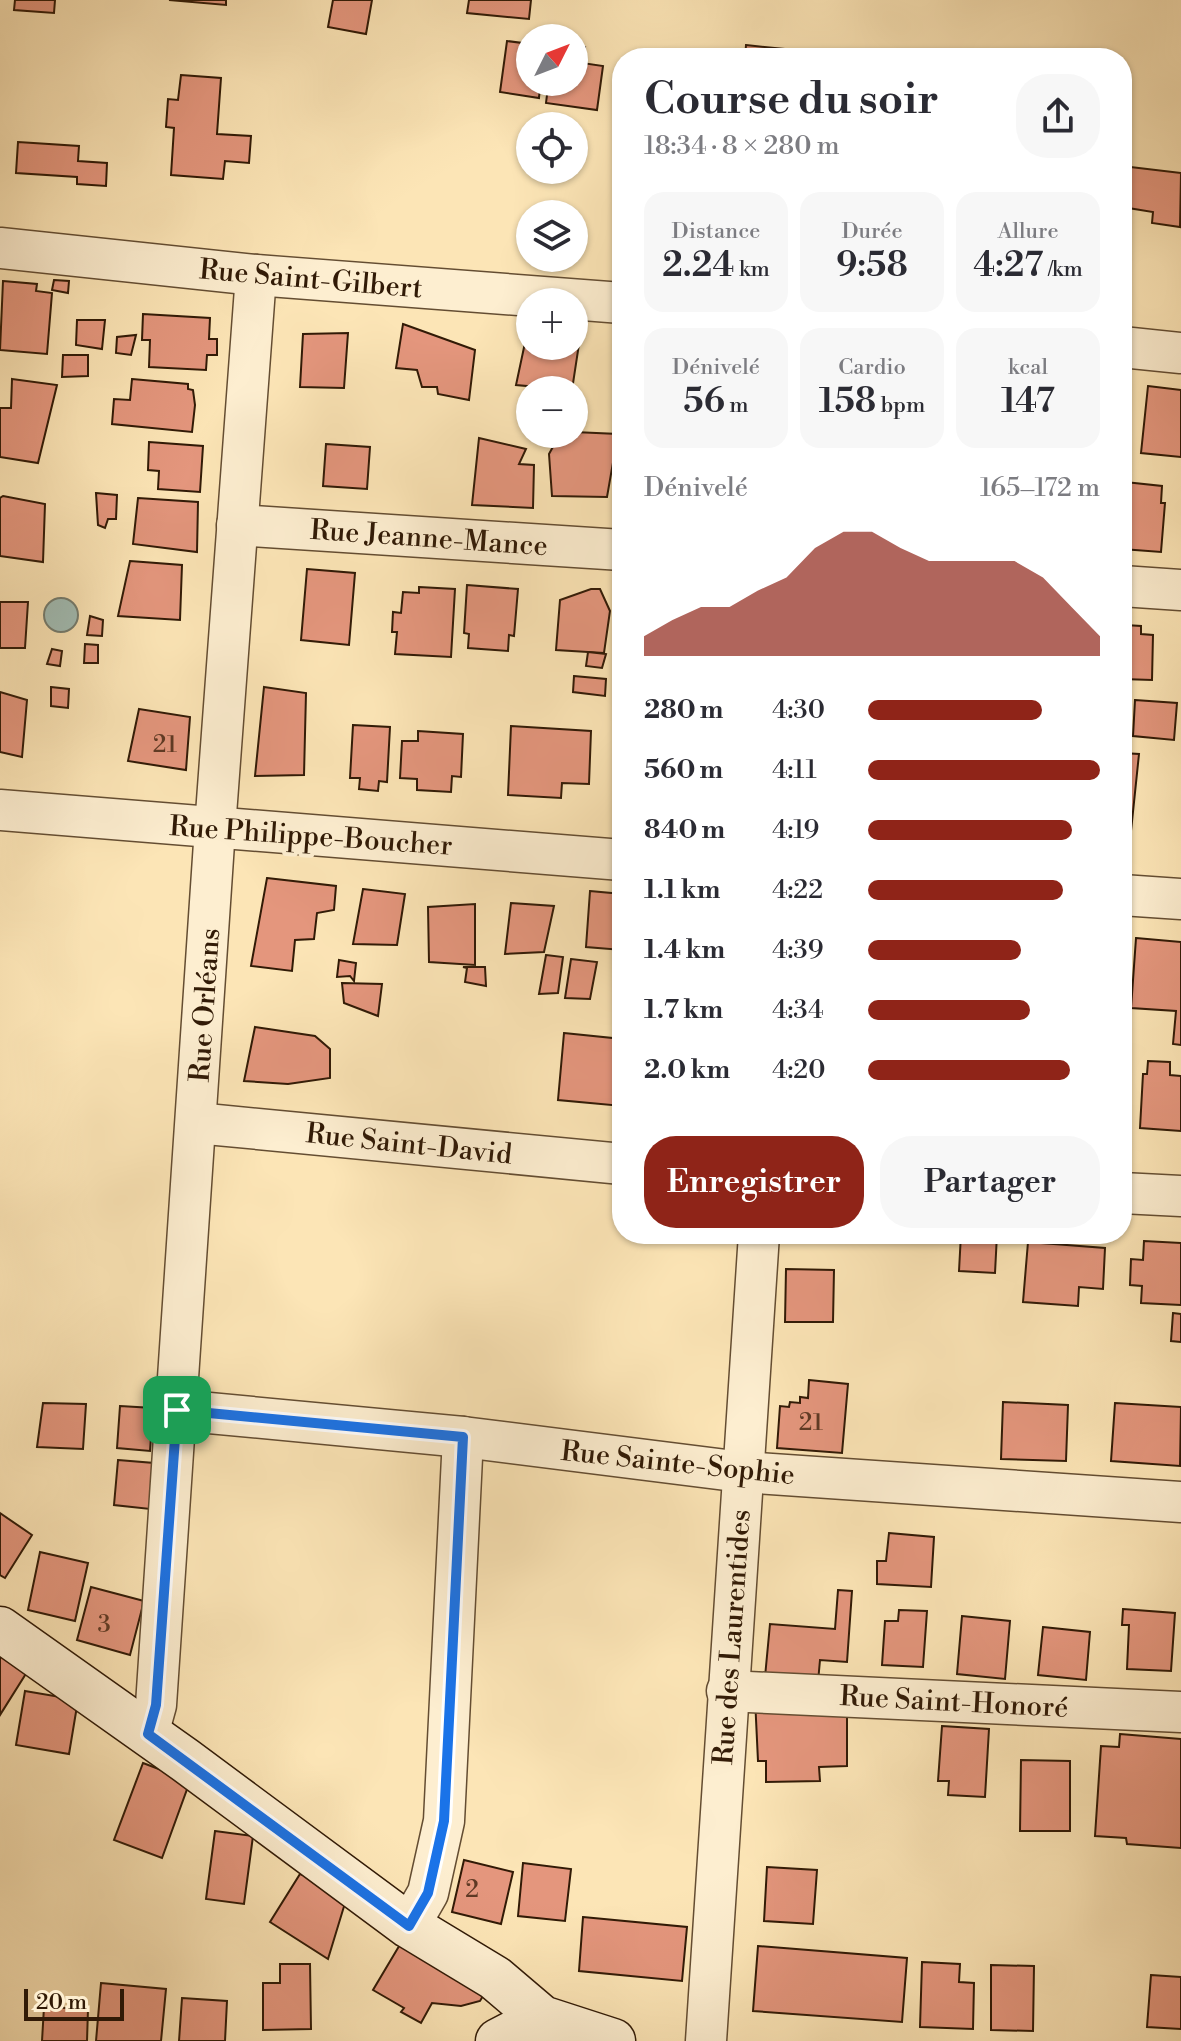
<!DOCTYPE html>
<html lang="fr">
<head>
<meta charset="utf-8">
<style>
  :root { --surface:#fff; --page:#f7f7f7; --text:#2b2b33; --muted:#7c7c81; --accent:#8f2418 }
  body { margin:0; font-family:"Libre Bodoni",serif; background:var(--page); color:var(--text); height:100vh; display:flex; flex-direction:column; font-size:30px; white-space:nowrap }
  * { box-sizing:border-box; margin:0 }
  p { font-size:26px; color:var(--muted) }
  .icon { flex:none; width:44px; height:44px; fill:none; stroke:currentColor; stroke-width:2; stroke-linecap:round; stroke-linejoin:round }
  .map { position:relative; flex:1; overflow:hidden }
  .sheet { position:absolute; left:612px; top:48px; width:520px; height:1196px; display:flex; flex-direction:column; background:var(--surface); border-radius:32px; box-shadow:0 2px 6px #0004 }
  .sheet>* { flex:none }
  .needle { width:52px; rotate:48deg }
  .tools { position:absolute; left:516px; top:24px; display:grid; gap:16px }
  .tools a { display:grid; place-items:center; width:72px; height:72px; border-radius:50%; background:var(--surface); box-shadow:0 2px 6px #0004; font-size:40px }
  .scale { position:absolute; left:24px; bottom:20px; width:100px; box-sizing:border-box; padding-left:8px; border:4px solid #311a06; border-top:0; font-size:22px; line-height:28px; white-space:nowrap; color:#311a06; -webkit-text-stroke:6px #fdeed0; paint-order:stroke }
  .pin { position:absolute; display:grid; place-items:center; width:68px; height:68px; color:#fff; margin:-34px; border-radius:16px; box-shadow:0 4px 12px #0006 }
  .round { display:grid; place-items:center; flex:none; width:84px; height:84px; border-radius:32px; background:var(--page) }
  .head { display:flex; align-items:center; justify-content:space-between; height:136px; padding:0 32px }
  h1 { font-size:44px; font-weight:600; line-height:60px }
  .figures { display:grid; grid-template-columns:repeat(3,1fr); gap:12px; height:136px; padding:8px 32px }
  .figures div { display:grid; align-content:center; border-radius:20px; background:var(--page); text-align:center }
  .figures b { font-size:34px; font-weight:600 }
  .figures small { font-size:22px; font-weight:400 }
  .figures p { font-size:22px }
  .chart { height:224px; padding:16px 32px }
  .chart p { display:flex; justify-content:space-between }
  .chart svg { width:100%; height:144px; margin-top:8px; fill:var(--accent); opacity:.7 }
  .action { display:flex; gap:16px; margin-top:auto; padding:16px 32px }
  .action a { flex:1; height:92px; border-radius:32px; background:var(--accent); color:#fff; font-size:32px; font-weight:600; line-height:92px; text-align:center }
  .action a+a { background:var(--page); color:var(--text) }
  ul { padding:0 32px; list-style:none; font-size:26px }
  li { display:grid; grid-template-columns:128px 96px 1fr; align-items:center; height:60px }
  li i { height:20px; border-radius:10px; background:var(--accent) }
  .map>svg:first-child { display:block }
  .water { fill:#a1bdb5; stroke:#747c6f; stroke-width:2 }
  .building { fill:#e4967d; stroke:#311a06; stroke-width:2 }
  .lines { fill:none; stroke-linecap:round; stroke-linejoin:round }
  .street-casing { stroke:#644d32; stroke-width:43 }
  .secondary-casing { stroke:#311a06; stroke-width:47 }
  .street { stroke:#fdeed0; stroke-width:40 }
  .secondary { stroke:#fdeed0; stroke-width:44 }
  .route-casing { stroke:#fff; stroke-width:16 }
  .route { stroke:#1a73e8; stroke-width:10 }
  .labels { text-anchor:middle; stroke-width:8; stroke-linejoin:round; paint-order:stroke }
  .number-label { font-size:24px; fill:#5e3924 }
  .street-label { font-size:28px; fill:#311a06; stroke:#fdeed0 }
</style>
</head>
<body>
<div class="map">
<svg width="1181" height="2041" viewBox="0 0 1181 2041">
  <rect width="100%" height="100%" fill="#fce5b6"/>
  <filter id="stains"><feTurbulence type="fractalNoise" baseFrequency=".0025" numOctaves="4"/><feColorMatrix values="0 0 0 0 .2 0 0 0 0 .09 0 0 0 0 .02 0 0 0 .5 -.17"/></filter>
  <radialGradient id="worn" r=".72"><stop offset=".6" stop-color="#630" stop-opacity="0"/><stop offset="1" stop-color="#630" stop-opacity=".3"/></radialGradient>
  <circle class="water" cx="61" cy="615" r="17"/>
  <g class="building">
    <path d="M 15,0 L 55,0 L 54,13 L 14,10 Z"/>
    <path d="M 169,0 L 226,0 L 226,5 Z"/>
    <path d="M 333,0 L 372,0 L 366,34 L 328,27 Z"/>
    <path d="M 469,0 L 531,0 L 529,19 L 467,13 Z"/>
    <path d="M 507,41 L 530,44 L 530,82 L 574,82 L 574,45 L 585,47 L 582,63 L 603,66 L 597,110 L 546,103 L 548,87 L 540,86 L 539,98 L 500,92 Z"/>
    <path d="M 746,45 L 784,49 L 783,58 L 745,58 Z"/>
    <path d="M 181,75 L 221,78 L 217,134 L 251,136 L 249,163 L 225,161 L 223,179 L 171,175 L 174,128 L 166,127 L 168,99 L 178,100 Z"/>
    <path d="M 18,142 L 79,146 L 78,161 L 107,163 L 106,186 L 77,184 L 77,177 L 16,173 Z"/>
    <path d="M 1122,166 L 1181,173 L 1180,227 L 1152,223 L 1153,212 L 1128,208 L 1126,220 L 1122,219 Z"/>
    <path d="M 54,280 L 69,281 L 68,293 L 52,290 Z"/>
    <path d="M 3,281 L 37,284 L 36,291 L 52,293 L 47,354 L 0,350 Z"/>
    <path d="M 143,314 L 210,318 L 209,339 L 217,339 L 217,355 L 207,355 L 206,370 L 149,367 L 150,340 L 142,340 Z"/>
    <path d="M 77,320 L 105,320 L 102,349 L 76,345 Z"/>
    <path d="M 403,324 L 475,350 L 469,400 L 438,394 L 437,387 L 422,387 L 417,370 L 396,368 Z"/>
    <path d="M 621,332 L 622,332 L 622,382 L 616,382 Z"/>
    <path d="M 348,333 L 344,388 L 300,387 L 303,334 Z"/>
    <path d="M 136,335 L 131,355 L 116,353 L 117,337 Z"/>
    <path d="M 526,338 L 530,339 L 530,346 L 579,344 L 572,390 L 516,385 Z"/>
    <path d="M 63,355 L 88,355 L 88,376 L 62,377 Z"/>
    <path d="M 12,379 L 57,385 L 38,463 L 0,457 L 0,408 L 11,408 Z"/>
    <path d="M 132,379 L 188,384 L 188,389 L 193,390 L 195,405 L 192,432 L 112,424 L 114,399 L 130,400 Z"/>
    <path d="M 1148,386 L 1181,390 L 1181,457 L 1141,453 Z"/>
    <path d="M 574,432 L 618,434 L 607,497 L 552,496 L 549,454 L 560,434 L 574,434 Z"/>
    <path d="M 479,438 L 526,449 L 519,464 L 534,465 L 533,508 L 472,505 Z"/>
    <path d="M 149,442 L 203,446 L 200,492 L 158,489 L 159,471 L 148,470 Z"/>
    <path d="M 326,444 L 370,447 L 367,489 L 323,486 Z"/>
    <path d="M 1125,482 L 1162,486 L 1161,503 L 1165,503 L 1161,552 L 1122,549 L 1122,493 Z"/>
    <path d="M 96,493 L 117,495 L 116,519 L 108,519 L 105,528 L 98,525 Z"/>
    <path d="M 3,496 L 45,504 L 43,562 L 0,556 L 0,498 Z"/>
    <path d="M 138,498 L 198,502 L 197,552 L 133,544 Z"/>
    <path d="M 130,561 L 182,565 L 180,620 L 118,616 Z"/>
    <path d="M 307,569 L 355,573 L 349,645 L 301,640 Z"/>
    <path d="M 467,585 L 518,589 L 514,636 L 509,635 L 508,651 L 468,648 L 469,634 L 464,633 Z"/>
    <path d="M 419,587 L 455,589 L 451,657 L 395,654 L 397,632 L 392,632 L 393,612 L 401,613 L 403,592 L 419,593 Z"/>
    <path d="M 591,589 L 600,589 L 610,611 L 604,653 L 556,650 L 560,600 Z"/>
    <path d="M 0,602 L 28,602 L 25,648 L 0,648 Z"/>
    <path d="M 90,616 L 103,620 L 102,636 L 87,635 Z"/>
    <path d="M 1125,625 L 1141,626 L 1141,634 L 1153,635 L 1152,680 L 1122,679 Z"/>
    <path d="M 85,644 L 98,645 L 98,663 L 84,663 Z"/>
    <path d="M 52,649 L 62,651 L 60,666 L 47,664 Z"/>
    <path d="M 588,652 L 606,654 L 602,668 L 586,666 Z"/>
    <path d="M 574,676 L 606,679 L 605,696 L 573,692 Z"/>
    <path d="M 51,687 L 69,689 L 68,708 L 51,706 Z"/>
    <path d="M 264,687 L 306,693 L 304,775 L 255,776 Z"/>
    <path d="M 0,692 L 27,700 L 22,757 L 0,752 Z"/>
    <path d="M 1135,700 L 1177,703 L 1174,740 L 1133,736 Z"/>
    <path d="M 139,709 L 190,717 L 186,770 L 128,761 Z"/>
    <path d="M 353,725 L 390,727 L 387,782 L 379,781 L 378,791 L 359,789 L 360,778 L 350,778 Z"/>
    <path d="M 511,726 L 591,731 L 589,784 L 562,783 L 561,798 L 508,795 Z"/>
    <path d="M 418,731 L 463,734 L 461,777 L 452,776 L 451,792 L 417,790 L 417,779 L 400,778 L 402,741 L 418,741 Z"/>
    <path d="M 1122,753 L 1139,754 L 1131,831 L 1122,830 Z"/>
    <path d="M 267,878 L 336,886 L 334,910 L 317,913 L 314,939 L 295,940 L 292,971 L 251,966 Z"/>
    <path d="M 363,889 L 405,894 L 397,945 L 353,944 Z"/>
    <path d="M 590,891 L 622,894 L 622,950 L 586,947 Z"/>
    <path d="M 511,903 L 554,906 L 544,952 L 505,954 Z"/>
    <path d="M 475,904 L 475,965 L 429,962 L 428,907 Z"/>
    <path d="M 1136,938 L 1181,942 L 1181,1045 L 1173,1044 L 1176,1011 L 1131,1008 Z"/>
    <path d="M 546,955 L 563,957 L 558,993 L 539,994 Z"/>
    <path d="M 571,959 L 597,962 L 590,999 L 565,998 Z"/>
    <path d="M 339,960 L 356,963 L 354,981 L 350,976 L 337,977 Z"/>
    <path d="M 463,967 L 485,967 L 486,986 L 465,982 L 467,968 Z"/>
    <path d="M 342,983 L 382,984 L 378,1016 L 344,1003 Z"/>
    <path d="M 255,1027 L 315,1036 L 330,1049 L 330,1078 L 288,1084 L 244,1081 Z"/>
    <path d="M 564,1033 L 622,1039 L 622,1106 L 558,1100 Z"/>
    <path d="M 1148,1061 L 1170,1062 L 1170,1075 L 1181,1076 L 1181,1131 L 1140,1128 L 1143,1074 L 1147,1074 Z"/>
    <path d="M 961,1234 L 997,1234 L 995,1273 L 959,1271 Z"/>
    <path d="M 1144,1241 L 1181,1243 L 1181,1305 L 1141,1303 L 1142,1286 L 1130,1285 L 1131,1259 L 1143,1260 Z"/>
    <path d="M 1028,1242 L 1105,1248 L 1103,1289 L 1079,1287 L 1078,1306 L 1023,1302 Z"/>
    <path d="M 786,1269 L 834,1270 L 833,1322 L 785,1322 Z"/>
    <path d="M 1173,1313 L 1181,1314 L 1181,1342 L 1171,1341 Z"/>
    <path d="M 809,1380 L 848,1384 L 842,1453 L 777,1448 L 780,1406 L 789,1407 L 790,1402 L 800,1403 L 800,1397 L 808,1398 Z"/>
    <path d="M 1003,1402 L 1068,1405 L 1066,1461 L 1001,1459 Z"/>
    <path d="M 43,1403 L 86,1404 L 83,1449 L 37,1447 Z"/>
    <path d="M 1115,1403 L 1181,1407 L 1180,1466 L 1111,1461 Z"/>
    <path d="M 120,1406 L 153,1408 L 150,1451 L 117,1448 Z"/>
    <path d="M 118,1460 L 154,1463 L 150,1509 L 114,1505 Z"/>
    <path d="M 0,1513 L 32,1535 L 5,1578 L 0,1575 Z"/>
    <path d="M 889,1533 L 934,1537 L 931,1587 L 877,1584 L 877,1561 L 886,1561 Z"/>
    <path d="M 40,1552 L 88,1563 L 75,1621 L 28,1610 Z"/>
    <path d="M 91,1587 L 144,1601 L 130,1655 L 77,1640 Z"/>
    <path d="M 838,1590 L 852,1591 L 847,1662 L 820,1660 L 818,1682 L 765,1677 L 770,1624 L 835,1629 Z"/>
    <path d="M 1123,1609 L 1175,1613 L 1171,1671 L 1127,1669 L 1129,1625 L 1122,1625 Z"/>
    <path d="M 899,1610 L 927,1611 L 923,1667 L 882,1665 L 885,1621 L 898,1621 Z"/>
    <path d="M 962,1616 L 1010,1621 L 1005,1679 L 957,1674 Z"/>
    <path d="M 1043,1627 L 1090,1632 L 1086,1680 L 1038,1675 Z"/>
    <path d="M 0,1654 L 27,1672 L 0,1715 Z"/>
    <path d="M 25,1691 L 78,1700 L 69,1754 L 16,1745 Z"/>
    <path d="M 755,1698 L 847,1715 L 847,1766 L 819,1767 L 820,1781 L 766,1782 L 766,1761 L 758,1761 Z"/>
    <path d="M 942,1726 L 989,1729 L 985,1797 L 948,1795 L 949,1781 L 938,1781 Z"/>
    <path d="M 1120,1734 L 1181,1739 L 1181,1848 L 1127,1844 L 1126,1838 L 1095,1836 L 1101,1746 L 1119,1747 Z"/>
    <path d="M 1021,1760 L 1070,1761 L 1070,1831 L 1020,1831 Z"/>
    <path d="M 143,1763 L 190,1781 L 162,1858 L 114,1840 Z"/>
    <path d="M 215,1831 L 253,1836 L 244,1904 L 206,1899 Z"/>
    <path d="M 464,1860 L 513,1872 L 501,1924 L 452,1912 Z"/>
    <path d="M 523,1863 L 571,1869 L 565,1921 L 518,1916 Z"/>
    <path d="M 767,1867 L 817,1870 L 813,1924 L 764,1921 Z"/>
    <path d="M 300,1874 L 349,1890 L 328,1959 L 270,1922 Z"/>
    <path d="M 583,1917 L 687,1927 L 682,1981 L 579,1971 Z"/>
    <path d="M 408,1931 L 492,1981 L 480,2001 L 461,2006 L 432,2003 L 421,2023 L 401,2012 L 404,2008 L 373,1990 Z"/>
    <path d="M 758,1946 L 907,1958 L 902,2022 L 753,2011 Z"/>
    <path d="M 922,1962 L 960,1964 L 959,1982 L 974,1983 L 973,2029 L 920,2027 Z"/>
    <path d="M 280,1964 L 310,1964 L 311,2029 L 263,2030 L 263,1983 L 280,1983 Z"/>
    <path d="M 991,1965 L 1034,1966 L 1033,2031 L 991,2030 Z"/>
    <path d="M 1151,1975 L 1181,1977 L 1181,2029 L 1147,2027 Z"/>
    <path d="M 101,1983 L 166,1989 L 161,2041 L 96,2041 Z"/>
    <path d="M 182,1998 L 227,2001 L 225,2041 L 179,2041 Z"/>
    <path d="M 44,2007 L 88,2009 L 87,2041 L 42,2041 Z"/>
  </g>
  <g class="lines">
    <defs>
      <g id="street">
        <path d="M 0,248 L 256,275 L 622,303"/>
        <path d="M 1122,347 L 1181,353"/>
        <path d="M 237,525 L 622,550"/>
        <path d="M 1122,586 L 1181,590"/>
        <path d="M 0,810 L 622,860"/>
        <path d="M 1122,895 L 1181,899"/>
        <path d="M 196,1123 L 622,1164"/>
        <path d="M 1122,1193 L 1181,1196"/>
        <path d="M 177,1410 L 463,1437 L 742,1472 L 1181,1502"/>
        <path d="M 727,1691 L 1181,1712"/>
        <path d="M 148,1734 L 156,1705 L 215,828 L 256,275"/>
        <path d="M 409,1926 L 428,1893 L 444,1821 L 463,1437"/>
        <path d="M 706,2041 L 759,1234"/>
      </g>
      <g id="secondary">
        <path d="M 0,1629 L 185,1760 L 409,1926 L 495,1978 L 542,2018 L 613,2041"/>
        <path d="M 498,2041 L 542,2018"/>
      </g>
    </defs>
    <use href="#street" class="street-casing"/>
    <use href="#secondary" class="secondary-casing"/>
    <use href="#street" class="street"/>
    <use href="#secondary" class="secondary"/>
  </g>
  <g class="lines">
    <defs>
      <path id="route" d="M 177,1410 L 463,1437 L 444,1821 L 428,1893 L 409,1926 L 148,1734 L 156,1705 Z"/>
    </defs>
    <use href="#route" class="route-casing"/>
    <use href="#route" class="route"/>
  </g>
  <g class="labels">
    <g class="number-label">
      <text x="165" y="752">21</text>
      <text x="811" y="1430">21</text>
      <text x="104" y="1632">3</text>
      <text x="472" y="1897">2</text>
    </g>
    <g class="street-label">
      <text transform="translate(311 278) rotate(5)" y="10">Rue Saint-Gilbert</text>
      <text transform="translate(429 537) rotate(4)" y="10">Rue Jeanne-Mance</text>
      <text transform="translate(311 835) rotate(4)" y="10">Rue Philippe-Boucher</text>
      <text transform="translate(204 1005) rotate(-86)" y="10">Rue Orléans</text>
      <text transform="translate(409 1143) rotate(6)" y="10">Rue Saint-David</text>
      <text transform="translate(678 1462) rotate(6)" y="10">Rue Sainte-Sophie</text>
      <text transform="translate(731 1637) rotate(-86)" y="10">Rue des Laurentides</text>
      <text transform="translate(954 1701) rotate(3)" y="10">Rue Saint-Honoré</text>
    </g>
  </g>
  <rect width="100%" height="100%" filter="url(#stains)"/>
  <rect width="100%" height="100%" fill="url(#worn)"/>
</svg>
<div class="tools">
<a><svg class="needle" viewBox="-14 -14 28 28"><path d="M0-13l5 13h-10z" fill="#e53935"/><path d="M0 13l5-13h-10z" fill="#7c7c81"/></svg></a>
<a><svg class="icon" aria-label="locate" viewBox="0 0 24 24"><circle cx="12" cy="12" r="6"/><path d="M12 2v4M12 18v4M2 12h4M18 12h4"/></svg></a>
<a><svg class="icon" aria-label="layers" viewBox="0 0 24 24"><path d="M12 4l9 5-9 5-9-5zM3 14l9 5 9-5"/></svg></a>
<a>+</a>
<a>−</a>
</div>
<div class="scale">20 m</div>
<div class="pin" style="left:177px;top:1410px;background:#1e9e55"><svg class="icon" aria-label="arrive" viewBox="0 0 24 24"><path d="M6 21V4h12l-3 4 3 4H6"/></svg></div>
<section class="sheet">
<div class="head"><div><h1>Course du soir</h1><p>18:34 · 8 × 280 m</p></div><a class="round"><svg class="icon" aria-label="share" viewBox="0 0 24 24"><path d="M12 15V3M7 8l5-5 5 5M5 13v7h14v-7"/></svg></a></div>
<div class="figures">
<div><p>Distance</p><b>2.24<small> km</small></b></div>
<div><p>Durée</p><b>9:58</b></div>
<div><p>Allure</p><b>4:27<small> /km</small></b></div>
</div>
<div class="figures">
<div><p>Dénivelé</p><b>56<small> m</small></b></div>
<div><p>Cardio</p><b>158<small> bpm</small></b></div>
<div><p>kcal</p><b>147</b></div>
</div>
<div class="chart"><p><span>Dénivelé</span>165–172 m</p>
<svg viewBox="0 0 160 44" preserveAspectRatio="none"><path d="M0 44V38L10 33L20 29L30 29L40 24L50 20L60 11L70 6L80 6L90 11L100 15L110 15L120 15L130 15L140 20L150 29L160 38V44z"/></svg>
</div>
<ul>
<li><b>280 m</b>4:30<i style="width:75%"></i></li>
<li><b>560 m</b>4:11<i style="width:100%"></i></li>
<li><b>840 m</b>4:19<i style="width:88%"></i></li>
<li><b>1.1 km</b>4:22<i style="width:84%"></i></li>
<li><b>1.4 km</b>4:39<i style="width:66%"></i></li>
<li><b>1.7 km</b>4:34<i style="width:70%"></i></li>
<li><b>2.0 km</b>4:20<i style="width:87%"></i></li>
</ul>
<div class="action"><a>Enregistrer</a><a>Partager</a></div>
</section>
</div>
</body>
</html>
